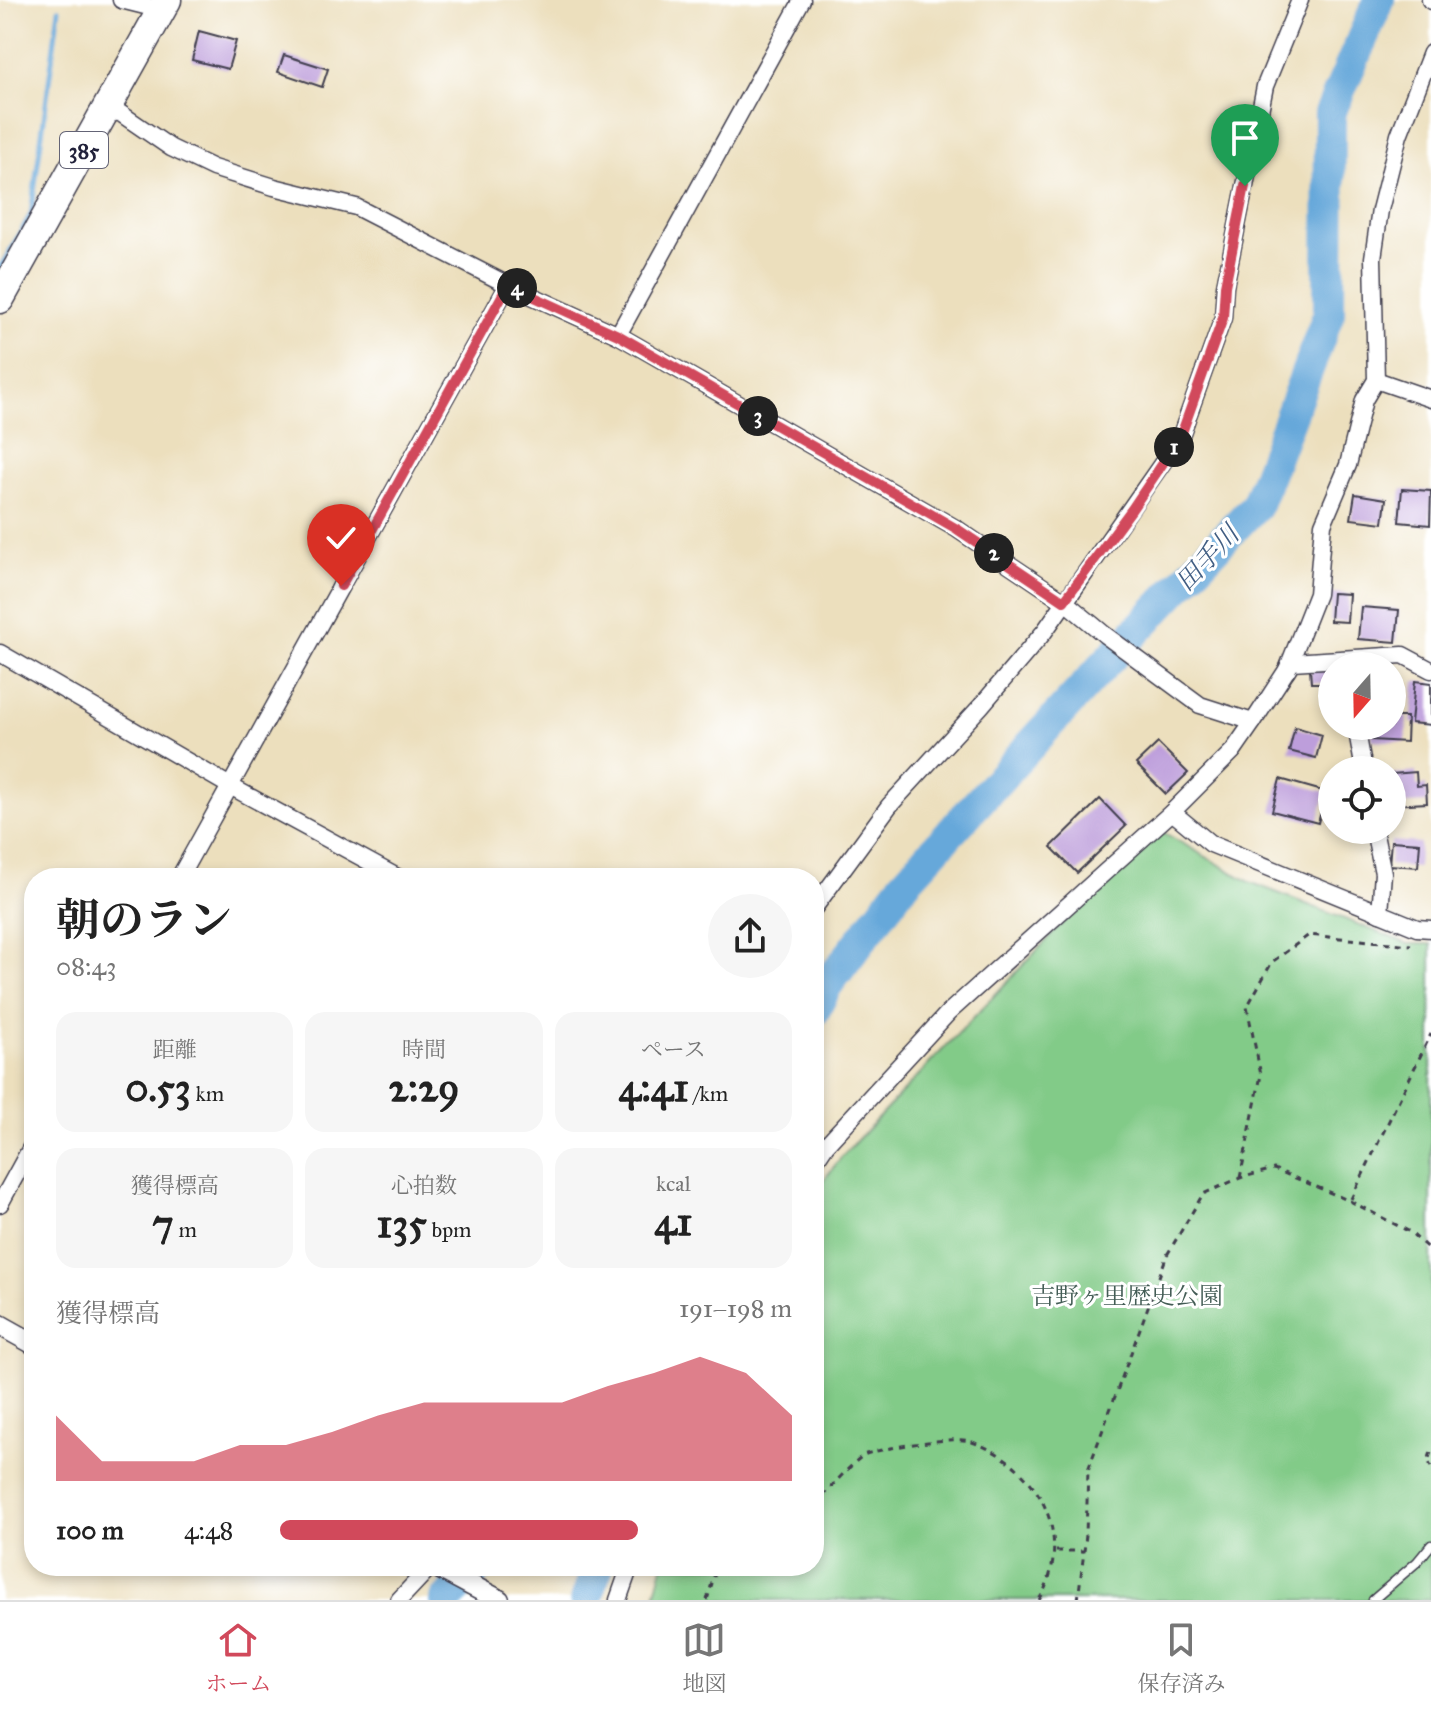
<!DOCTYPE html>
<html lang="ja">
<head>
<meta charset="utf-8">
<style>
  :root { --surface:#fff; --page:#f6f6f6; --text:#222; --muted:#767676; --line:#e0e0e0; --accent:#d1495b }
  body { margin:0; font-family:"IM FELL Great Primer","Noto Serif JP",serif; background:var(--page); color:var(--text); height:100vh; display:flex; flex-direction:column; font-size:30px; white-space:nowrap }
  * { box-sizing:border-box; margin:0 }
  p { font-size:26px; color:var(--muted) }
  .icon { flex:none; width:44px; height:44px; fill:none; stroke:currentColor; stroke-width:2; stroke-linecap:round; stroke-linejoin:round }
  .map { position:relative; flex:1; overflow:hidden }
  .drawer { position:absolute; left:24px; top:868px; width:800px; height:708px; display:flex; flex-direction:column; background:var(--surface); border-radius:32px; box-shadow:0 4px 12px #0003 }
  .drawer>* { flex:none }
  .needle { width:52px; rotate:200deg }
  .buttons { position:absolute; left:1318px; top:652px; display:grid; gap:16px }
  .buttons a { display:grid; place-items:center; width:88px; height:88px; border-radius:50%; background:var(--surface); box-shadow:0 4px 12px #0003; font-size:40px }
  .pin { position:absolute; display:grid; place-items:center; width:68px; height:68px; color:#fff; margin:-82px -34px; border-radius:50% 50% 50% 0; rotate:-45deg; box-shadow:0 0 8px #0007 }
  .pin .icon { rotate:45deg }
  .km { position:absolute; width:40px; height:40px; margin:-20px; border-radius:50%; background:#222; color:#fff; font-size:22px; line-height:40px; text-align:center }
  .round { display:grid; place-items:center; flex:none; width:84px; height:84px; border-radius:42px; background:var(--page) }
  .head { display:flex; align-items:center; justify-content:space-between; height:136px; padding:0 32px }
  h1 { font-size:44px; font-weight:700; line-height:60px }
  .stats { display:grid; grid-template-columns:repeat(3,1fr); gap:12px; height:136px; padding:8px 32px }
  .stats div { display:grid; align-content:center; border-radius:20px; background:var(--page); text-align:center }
  .stats b { font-size:40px; font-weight:700 }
  .stats small { font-size:22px; font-weight:400 }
  .stats p { font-size:22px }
  .chart { height:224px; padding:16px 32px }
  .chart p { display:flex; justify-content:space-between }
  .chart svg { width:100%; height:144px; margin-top:8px; fill:var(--accent); opacity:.7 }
  ul { padding:0 32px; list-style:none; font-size:26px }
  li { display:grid; grid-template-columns:128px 96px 1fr; align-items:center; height:60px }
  li i { height:20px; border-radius:10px; background:var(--accent) }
  .tab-bar { display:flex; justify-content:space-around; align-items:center; height:112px; border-top:2px solid var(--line); background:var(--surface); font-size:22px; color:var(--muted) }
  .tab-bar a { display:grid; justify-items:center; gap:4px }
  .tab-bar .on { color:var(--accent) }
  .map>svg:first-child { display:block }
  .green { fill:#82cb88; stroke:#527662; stroke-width:2 }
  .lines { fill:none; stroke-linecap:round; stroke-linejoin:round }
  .stream { stroke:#66a8da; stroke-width:5 }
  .river { stroke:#66a8da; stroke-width:32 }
  .building { fill:#bd9edb }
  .service-casing { stroke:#403e4e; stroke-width:11 }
  .minor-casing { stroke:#403e4e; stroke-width:19 }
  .tertiary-casing { stroke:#403e4e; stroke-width:23 }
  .trunk-casing { stroke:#403e4e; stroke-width:31 }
  .path { stroke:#403e4e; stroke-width:3; stroke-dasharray:6 6; stroke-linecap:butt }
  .service { stroke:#fff; stroke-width:8 }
  .minor { stroke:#fff; stroke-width:16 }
  .tertiary { stroke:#fff; stroke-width:20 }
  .trunk { stroke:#fff; stroke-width:28 }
  .route-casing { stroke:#fff; stroke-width:16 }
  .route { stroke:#d1495b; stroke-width:10 }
  .labels { text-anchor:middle; stroke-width:6; stroke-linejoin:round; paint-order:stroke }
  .shield { fill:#fff; stroke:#646476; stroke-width:2 }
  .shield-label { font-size:22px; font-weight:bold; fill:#22223b }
  .park-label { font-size:24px; fill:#445d56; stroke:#fff }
  .water-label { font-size:26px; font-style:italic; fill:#415e83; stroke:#fff }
</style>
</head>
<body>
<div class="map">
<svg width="1431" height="1600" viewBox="0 0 1431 1600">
  <rect width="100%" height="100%" fill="#fff"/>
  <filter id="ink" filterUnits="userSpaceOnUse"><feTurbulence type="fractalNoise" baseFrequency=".0125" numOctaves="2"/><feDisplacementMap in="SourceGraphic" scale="16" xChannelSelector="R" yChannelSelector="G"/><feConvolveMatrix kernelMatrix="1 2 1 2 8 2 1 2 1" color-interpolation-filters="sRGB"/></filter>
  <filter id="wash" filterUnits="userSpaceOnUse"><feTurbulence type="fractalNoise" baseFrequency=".006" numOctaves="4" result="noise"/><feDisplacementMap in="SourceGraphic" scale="32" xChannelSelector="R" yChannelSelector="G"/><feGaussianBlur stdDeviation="1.8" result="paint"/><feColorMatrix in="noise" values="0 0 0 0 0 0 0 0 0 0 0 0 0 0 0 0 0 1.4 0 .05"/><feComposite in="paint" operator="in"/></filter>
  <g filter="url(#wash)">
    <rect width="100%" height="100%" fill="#ecdfbd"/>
    <path class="green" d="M 1154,827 L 1250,882 L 1408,944 L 1431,944 L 1431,1600 L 654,1600 L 663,1566 L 814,1566 L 814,1193 L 843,1155 Z"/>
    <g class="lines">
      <path class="stream" d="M 0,268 L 31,214 L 59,9"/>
      <g class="river">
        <path d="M 814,1011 L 827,985 L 905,882 L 1103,666 L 1257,504 L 1329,313 L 1330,113 L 1379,0"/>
        <path d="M 446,1600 L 480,1566"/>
        <path d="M 586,1600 L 598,1566"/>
      </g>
    </g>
    <g id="blocks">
      <g class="building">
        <path d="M 199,31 L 236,41 L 228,69 L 192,60 Z"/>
        <path d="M 284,55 L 328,69 L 322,87 L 278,72 Z"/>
        <path d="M 1402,489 L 1431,491 L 1430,525 L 1399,522 Z"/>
        <path d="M 1355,494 L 1386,499 L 1383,523 L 1351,519 Z"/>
        <path d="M 1332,593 L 1349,594 L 1347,622 L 1330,621 Z"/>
        <path d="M 1361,607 L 1399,610 L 1396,642 L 1358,639 Z"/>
        <path d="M 1326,668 L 1327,683 L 1311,683 L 1310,669 Z"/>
        <path d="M 1415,681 L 1431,683 L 1431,725 L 1411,723 Z"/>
        <path d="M 1392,717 L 1407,717 L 1406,742 L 1372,740 L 1372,726 L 1392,726 Z"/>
        <path d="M 1295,727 L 1322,735 L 1316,758 L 1289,751 Z"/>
        <path d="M 1158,743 L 1188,773 L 1166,794 L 1136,764 Z"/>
        <path d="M 1416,772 L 1417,786 L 1426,785 L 1427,803 L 1392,805 L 1392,774 Z"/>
        <path d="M 1280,779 L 1326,792 L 1318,823 L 1272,811 Z"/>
        <path d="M 1100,799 L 1126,826 L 1077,873 L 1051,847 Z"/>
        <path d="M 1391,841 L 1420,843 L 1418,867 L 1389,865 Z"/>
      </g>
    </g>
  </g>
  <g filter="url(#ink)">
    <use href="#blocks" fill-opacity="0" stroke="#403e4e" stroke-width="2"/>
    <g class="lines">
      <defs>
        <path id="service" d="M 1373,1600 L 1417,1562 L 1431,1545"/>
        <g id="minor">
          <path d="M 121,0 L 161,10"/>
          <path d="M 1430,0 L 1431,1"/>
          <path d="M 104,112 L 120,113 L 171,148 L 213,168 L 274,187 L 356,207 L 508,285 L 618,335 L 957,529 L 1064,601 L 1105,635 L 1200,705 L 1253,722 L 1292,662 L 1403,655 L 1431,670"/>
          <path d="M 618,335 L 802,0"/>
          <path d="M 1376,380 L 1431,399"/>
          <path d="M 0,653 L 230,786 L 399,878"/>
          <path d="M 1287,670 L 1317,594 L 1323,524 L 1348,465 L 1364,400 L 1376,380 L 1373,258 L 1380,210 L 1399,135 L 1431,53"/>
          <path d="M 1356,726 L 1364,770"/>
          <path d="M 1172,812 L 1211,844 L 1417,928 L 1431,929"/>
          <path d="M 1374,830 L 1383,873 L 1380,913"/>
          <path d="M 179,878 L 508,285"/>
          <path d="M 814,908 L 889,806 L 981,706 L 1044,632 L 1180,438 L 1223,318 L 1225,286 L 1265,86 L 1300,0"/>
          <path d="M 814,1163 L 826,1145 L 948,1013 L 1172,812 L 1233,751 L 1253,722"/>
          <path d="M 0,1204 L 34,1142"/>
          <path d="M 399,1600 L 431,1566"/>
          <path d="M 618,1600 L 630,1566"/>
        </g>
        <g id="tertiary">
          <path d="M 0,1325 L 34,1344"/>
          <path d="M 435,1566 L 499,1600"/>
        </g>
        <path id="trunk" d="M 0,299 L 167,0"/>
      </defs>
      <use href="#service" class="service-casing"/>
      <use href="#minor" class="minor-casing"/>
      <use href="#tertiary" class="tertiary-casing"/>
      <use href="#trunk" class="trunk-casing"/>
      <g class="path">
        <path d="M 1240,1178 L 1261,1075 L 1247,1007 L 1272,962 L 1309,935 L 1411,945"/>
        <path d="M 1351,1199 L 1431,1034"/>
        <path d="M 1431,1452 L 1428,1461 L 1431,1467"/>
        <path d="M 814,1505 C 824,1495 856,1458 866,1454 C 884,1448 952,1436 969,1441 C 1037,1462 1077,1536 1039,1600"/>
        <path d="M 1056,1551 L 1084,1551"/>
        <path d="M 707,1600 L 715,1573 L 724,1566"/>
        <path d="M 1078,1600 L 1086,1535 L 1088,1470 L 1167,1255 L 1203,1194 L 1240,1178 L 1274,1169 L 1350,1201 L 1410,1232 L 1431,1251"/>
      </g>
      <use href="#service" class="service"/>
      <use href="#minor" class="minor"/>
      <use href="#tertiary" class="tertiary"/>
      <use href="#trunk" class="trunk"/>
    </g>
  </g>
  <g class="lines" filter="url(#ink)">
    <defs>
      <path id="route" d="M 341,586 L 508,285 L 618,335 L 957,529 L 1064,601 L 1132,509 L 1180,438 L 1223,318 L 1225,286 L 1245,186"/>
    </defs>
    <use href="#route" class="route-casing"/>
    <use href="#route" class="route"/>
  </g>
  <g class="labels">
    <rect class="shield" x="60" y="132" width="48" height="36" rx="6"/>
    <g class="shield-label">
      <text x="84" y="158">385</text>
    </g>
    <g class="park-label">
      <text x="1127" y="1304">吉野ヶ里歴史公園</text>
    </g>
    <g class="water-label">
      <text transform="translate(1207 558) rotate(-47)" y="9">田手川</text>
    </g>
  </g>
</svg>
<div class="buttons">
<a><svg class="needle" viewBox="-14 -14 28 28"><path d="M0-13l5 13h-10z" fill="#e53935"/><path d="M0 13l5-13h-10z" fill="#767676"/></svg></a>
<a><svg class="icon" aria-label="locate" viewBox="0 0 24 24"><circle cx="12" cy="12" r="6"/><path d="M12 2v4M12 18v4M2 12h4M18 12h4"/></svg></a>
</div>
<div class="pin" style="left:1245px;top:186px;background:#1e9e55"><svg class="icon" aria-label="arrive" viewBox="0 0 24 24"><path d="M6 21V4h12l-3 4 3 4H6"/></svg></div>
<div class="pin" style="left:341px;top:586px;background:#d93025"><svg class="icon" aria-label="check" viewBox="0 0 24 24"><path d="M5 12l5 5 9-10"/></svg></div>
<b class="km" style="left:1174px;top:447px">1</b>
<b class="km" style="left:994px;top:553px">2</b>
<b class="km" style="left:758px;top:416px">3</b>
<b class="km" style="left:517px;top:288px">4</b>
<section class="drawer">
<div class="head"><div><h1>朝のラン</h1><p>08:43</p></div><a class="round"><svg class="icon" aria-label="share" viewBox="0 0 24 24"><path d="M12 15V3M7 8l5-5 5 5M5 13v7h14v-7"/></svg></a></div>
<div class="stats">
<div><p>距離</p><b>0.53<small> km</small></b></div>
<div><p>時間</p><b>2:29</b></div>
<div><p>ペース</p><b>4:41<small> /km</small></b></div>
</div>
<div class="stats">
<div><p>獲得標高</p><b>7<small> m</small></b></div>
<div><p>心拍数</p><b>135<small> bpm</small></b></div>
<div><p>kcal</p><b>41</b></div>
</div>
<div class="chart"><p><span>獲得標高</span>191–198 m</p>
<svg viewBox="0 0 160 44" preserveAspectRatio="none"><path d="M0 44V24L10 38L20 38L30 38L40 33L50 33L60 29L70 24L80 20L90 20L100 20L110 20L120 15L130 11L140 6L150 11L160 24V44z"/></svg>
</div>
<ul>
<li><b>100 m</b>4:48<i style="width:70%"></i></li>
</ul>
</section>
</div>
<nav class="tab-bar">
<a class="on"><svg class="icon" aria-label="home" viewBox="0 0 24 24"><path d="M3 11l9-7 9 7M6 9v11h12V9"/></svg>ホーム</a>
<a><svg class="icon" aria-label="map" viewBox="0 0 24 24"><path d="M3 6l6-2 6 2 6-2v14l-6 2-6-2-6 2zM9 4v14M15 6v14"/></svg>地図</a>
<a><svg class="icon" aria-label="saved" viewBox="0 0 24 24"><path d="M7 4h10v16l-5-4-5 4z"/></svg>保存済み</a>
</nav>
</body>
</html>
